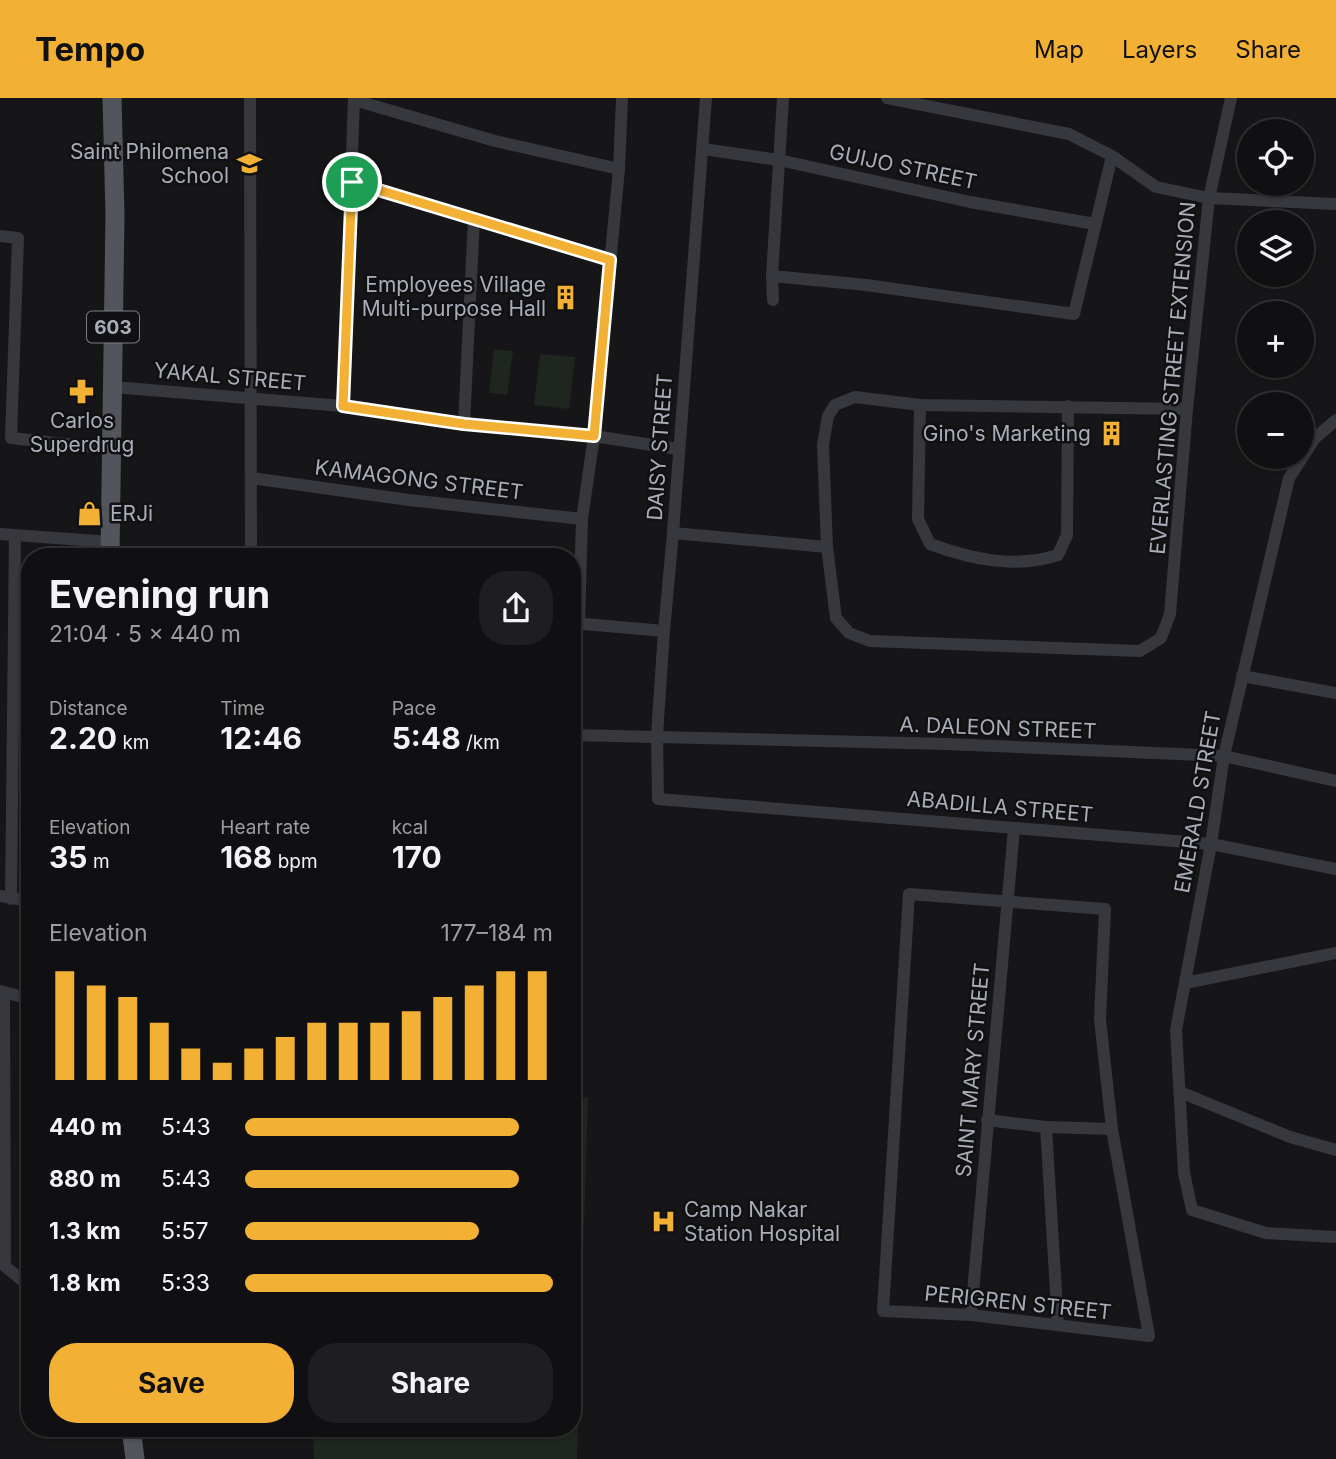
<!DOCTYPE html>
<html lang="en">
<head>
<meta charset="utf-8">
<style>
  :root { --surface:#101012; --page:#1e1e20; --text:#f1f3f6; --muted:#9c9d9f; --line:#303032; --accent:#f2b134 }
  body { margin:0; font-family:Inter,sans-serif; background:var(--page); color:var(--text); height:100vh; display:flex; flex-direction:column; font-size:26px; white-space:nowrap }
  * { box-sizing:border-box; margin:0 }
  p { font-size:23px; color:var(--muted) }
  .icon { flex:none; width:38px; height:38px; fill:none; stroke:currentColor; stroke-width:2; stroke-linecap:round; stroke-linejoin:round }
  .map { position:relative; flex:1; overflow:hidden }
  .sheet { position:absolute; left:21px; top:450px; width:560px; height:889px; display:flex; flex-direction:column; background:var(--surface); border-radius:28px; box-shadow:0 2px 5px #0004,0 0 0 2px var(--line) }
  .sheet>* { flex:none }
  .buttons { position:absolute; left:1237px; top:21px; display:grid; gap:14px }
  .buttons a { display:grid; place-items:center; width:77px; height:77px; border-radius:50%; background:var(--surface); box-shadow:0 2px 5px #0004,0 0 0 2px var(--line); font-size:35px }
  .pin { position:absolute; display:grid; place-items:center; width:60px; height:60px; color:#fff; margin:-30px; border:4px solid #fff; border-radius:50%; box-shadow:0 2px 7px #0007 }
  .round { display:grid; place-items:center; flex:none; width:74px; height:74px; border-radius:28px; background:var(--page) }
  .summary { display:flex; align-items:center; justify-content:space-between; height:119px; padding:0 28px }
  h1 { font-size:38px; font-weight:700; line-height:52px }
  .stats { display:grid; grid-template-columns:repeat(3,1fr); gap:10px; height:119px; padding:7px 28px }
  .stats div { display:grid; align-content:center }
  .stats b { font-size:30px; font-weight:700 }
  .stats small { font-size:19px; font-weight:400 }
  .stats p { font-size:19px }
  .chart { height:196px; padding:14px 28px }
  .chart p { display:flex; justify-content:space-between }
  .chart svg { width:100%; height:126px; margin-top:7px; stroke:var(--accent); stroke-width:6 }
  .action { display:flex; gap:14px; margin-top:auto; padding:14px 28px }
  .action a { flex:1; height:80px; border-radius:28px; background:var(--accent); color:#111; font-size:28px; font-weight:700; line-height:80px; text-align:center }
  .action a+a { background:var(--page); color:var(--text) }
  ul { padding:0 28px; list-style:none; font-size:23px }
  li { display:grid; grid-template-columns:112px 84px 1fr; align-items:center; height:52px }
  li i { height:18px; border-radius:9px; background:var(--accent) }
  header { display:flex; align-items:center; gap:42px; box-sizing:border-box; height:98px; padding:0 35px; background:var(--accent); color:#111 }
  header strong { font-size:33px }
  nav { display:flex; gap:38px; margin-inline-start:auto; font-size:24px }
  .map>svg:first-child { display:block }
  .green { fill:#1e261f }
  .lines { fill:none; stroke-linecap:round; stroke-linejoin:round }
  .minor { stroke:#37383d; stroke-width:12 }
  .primary { stroke:#53555c; stroke-width:19 }
  .route-casing { stroke:#fff; stroke-width:14 }
  .route { stroke:#f2b134; stroke-width:9 }
  .labels { text-anchor:middle; stroke-width:5; stroke-linejoin:round; paint-order:stroke }
  .shield { fill:#111113; stroke:#7b7e86; stroke-width:2 }
  .shield-label { font-size:19px; font-weight:bold; fill:#a8adb8 }
  .poi-label { font-size:21px; fill:#a8adb8; stroke:#111113; text-anchor:end }
  .street-label { font-size:21px; fill:#a8adb8; stroke:#111113 }
</style>
</head>
<body>
<header>
<strong>Tempo</strong>
<nav><a>Map</a><a>Layers</a><a>Share</a></nav>
</header>
<div class="map">
<svg width="1336" height="1361" viewBox="0 0 1336 1361">
  <rect width="100%" height="100%" fill="#161618"/>
  <g class="green">
    <path d="M 494,251 L 513,253 L 507,297 L 489,295 Z"/>
    <path d="M 540,256 L 575,259 L 569,311 L 534,307 Z"/>
    <path d="M 588,999 L 577,1361 L 314,1361 L 313,1330 L 572,1330 L 572,1003 Z"/>
  </g>
  <g class="lines">
    <g class="minor">
      <path d="M 250,0 L 251,458"/>
      <path d="M 706,0 L 673,435 L 664,533 L 657,637 L 658,701 L 1211,746 L 1336,771"/>
      <path d="M 887,0 L 1069,36 L 1112,58 L 1156,89 L 1209,100 L 1336,106"/>
      <path d="M 354,2 L 495,43 L 619,71"/>
      <path d="M 703,51 L 779,62 L 970,104 L 1095,126"/>
      <path d="M 352,84 L 610,162"/>
      <path d="M 0,138 L 18,140 L 11,340 L 112,351"/>
      <path d="M 772,178 L 866,187 L 1074,216 L 1112,58"/>
      <path d="M 773,202 L 772,178 L 783,0"/>
      <path d="M 113,289 L 343,308 L 464,326 L 594,338 L 678,351"/>
      <path d="M 920,307 L 918,421 L 930,446 C 971,461 1014,471 1058,457 L 1067,437 L 1068,308"/>
      <path d="M 343,308 L 354,0"/>
      <path d="M 1187,311 L 920,307 L 855,299 L 835,307 L 828,318 L 823,347 L 827,449 L 836,520 L 849,535 L 870,543 L 1140,553 L 1161,540 L 1170,516 L 1187,311 L 1209,100 L 1231,0"/>
      <path d="M 1336,322 L 1315,340 L 1289,380 L 1224,658 L 1211,746 L 1176,932 L 1184,1075 L 1192,1112 L 1266,1135 L 1336,1139"/>
      <path d="M 464,326 L 474,120"/>
      <path d="M 251,380 L 409,402 L 582,421"/>
      <path d="M 673,435 L 827,449"/>
      <path d="M 0,436 L 111,444"/>
      <path d="M 573,525 L 664,533"/>
      <path d="M 579,525 L 582,421 L 594,338 L 619,71 L 622,0"/>
      <path d="M 1242,578 L 1336,595"/>
      <path d="M 572,637 L 947,646 L 1224,658 L 1336,683"/>
      <path d="M 909,796 L 1105,811 L 1100,921 L 1112,1031 L 1149,1238 L 971,1217 L 883,1213 Z"/>
      <path d="M 0,798 L 30,803"/>
      <path d="M 11,801 L 15,437"/>
      <path d="M 1185,885 L 1336,855"/>
      <path d="M 0,893 L 30,901"/>
      <path d="M 4,894 L 5,1167"/>
      <path d="M 1180,994 L 1290,1039 L 1336,1052"/>
      <path d="M 987,1022 L 1046,1029 L 1112,1031"/>
      <path d="M 1046,1029 L 1058,1227"/>
      <path d="M 0,1164 L 30,1189"/>
      <path d="M 971,1217 L 1014,731"/>
    </g>
    <g class="primary">
      <path d="M 110,458 L 115,117 L 112,0"/>
      <path d="M 131,1330 L 135,1361"/>
    </g>
  </g>
  <g class="lines">
    <defs>
      <path id="route" d="M 352,84 L 610,162 L 594,338 L 464,326 L 343,308 Z"/>
    </defs>
    <use href="#route" class="route-casing"/>
    <use href="#route" class="route"/>
  </g>
  <defs>
    <symbol id="school-bare" viewBox="-9 -9 18 18"><path d="M0-5L7-2L0 1L-7-2ZM-4 1L0 2.5L4 1V4Q0 6-4 4Z" fill="#f2b134" stroke="#111113" stroke-width="2.5" paint-order="stroke"/></symbol>
    <symbol id="building-bare" viewBox="-9 -9 18 18"><path d="M-4-6H4V6H1V3H-1V6H-4ZM-2.5-4.3h1.7v1.8h-1.7ZM.8-4.3h1.7v1.8H.8ZM-2.5-1h1.7V.8h-1.7ZM.8-1h1.7V.8H.8Z" fill="#f2b134" stroke="#111113" stroke-width="2.5" paint-order="stroke"/></symbol>
    <symbol id="pharmacy-bare" viewBox="-9 -9 18 18"><path d="M-2-6h4v4h4v4h-4v4h-4v-4h-4v-4h4Z" fill="#f2b134" stroke="#111113" stroke-width="2.5" paint-order="stroke"/></symbol>
    <symbol id="shop-bare" viewBox="-9 -9 18 18"><path d="M-5-2.5h2.3a2.7 3.5 0 0 1 5.4 0H5L5.5 6h-11ZM-1.5-2.5h3a1.5 2.3 0 0 0-3 0Z" fill="#f2b134" stroke="#111113" stroke-width="2.5" paint-order="stroke"/></symbol>
    <symbol id="hospital-bare" viewBox="-9 -9 18 18"><path d="M-5-5h3v3.5h4V-5h3V5h-3V1.5h-4V5h-3Z" fill="#f2b134" stroke="#111113" stroke-width="2.5" paint-order="stroke"/></symbol>
  </defs>
  <g fill-rule="evenodd">
    <use href="#school-bare" x="232" y="48" width="35" height="35"/>
    <use href="#building-bare" x="548" y="182" width="35" height="35"/>
    <use href="#pharmacy-bare" x="64" y="276" width="35" height="35"/>
    <use href="#building-bare" x="1094" y="318" width="35" height="35"/>
    <use href="#shop-bare" x="72" y="398" width="35" height="35"/>
    <use href="#hospital-bare" x="646" y="1106" width="35" height="35"/>
  </g>
  <g class="labels">
    <rect class="shield" x="87" y="213.5" width="52" height="31" rx="5"/>
    <g class="shield-label">
      <text x="113" y="236">603</text>
    </g>
    <g class="poi-label">
      <text x="229" y="61">Saint Philomena<tspan x="229" dy="24">School</tspan></text>
      <text x="546" y="194">Employees Village<tspan x="546" dy="24">Multi-purpose Hall</tspan></text>
      <text x="82" y="330" text-anchor="middle">Carlos<tspan x="82" dy="24">Superdrug</tspan></text>
      <text x="1091" y="343">Gino's Marketing</text>
      <text x="110" y="423" text-anchor="start">ERJi</text>
      <text x="684" y="1119" text-anchor="start">Camp Nakar<tspan x="684" dy="24">Station Hospital</tspan></text>
    </g>
    <g class="street-label">
      <text transform="translate(903 69) rotate(12)" y="7">GUIJO STREET</text>
      <text transform="translate(230 279) rotate(5)" y="7">YAKAL STREET</text>
      <text transform="translate(1173 280) rotate(-85)" y="7">EVERLASTING STREET EXTENSION</text>
      <text transform="translate(660 349) rotate(-86)" y="7">DAISY STREET</text>
      <text transform="translate(419 382) rotate(7)" y="7">KAMAGONG STREET</text>
      <text transform="translate(998 630) rotate(2)" y="7">A. DALEON STREET</text>
      <text transform="translate(1198 704) rotate(-80)" y="7">EMERALD STREET</text>
      <text transform="translate(1000 709) rotate(5)" y="7">ABADILLA STREET</text>
      <text transform="translate(973 972) rotate(-85)" y="7">SAINT MARY STREET</text>
      <text transform="translate(1018 1205) rotate(6)" y="7">PERIGREN STREET</text>
    </g>
  </g>
</svg>
<div class="buttons">
<a><svg class="icon" aria-label="locate" viewBox="0 0 24 24"><circle cx="12" cy="12" r="6"/><path d="M12 2v4M12 18v4M2 12h4M18 12h4"/></svg></a>
<a><svg class="icon" aria-label="layers" viewBox="0 0 24 24"><path d="M12 4l9 5-9 5-9-5zM3 14l9 5 9-5"/></svg></a>
<a>+</a>
<a>−</a>
</div>
<div class="pin" style="left:352px;top:84px;background:#1e9e55"><svg class="icon" aria-label="arrive" viewBox="0 0 24 24"><path d="M6 21V4h12l-3 4 3 4H6"/></svg></div>
<section class="sheet">
<div class="summary"><div><h1>Evening run</h1><p>21:04 · 5 × 440 m</p></div><a class="round"><svg class="icon" aria-label="share" viewBox="0 0 24 24"><path d="M12 15V3M7 8l5-5 5 5M5 13v7h14v-7"/></svg></a></div>
<div class="stats">
<div><p>Distance</p><b>2.20<small> km</small></b></div>
<div><p>Time</p><b>12:46</b></div>
<div><p>Pace</p><b>5:48<small> /km</small></b></div>
</div>
<div class="stats">
<div><p>Elevation</p><b>35<small> m</small></b></div>
<div><p>Heart rate</p><b>168<small> bpm</small></b></div>
<div><p>kcal</p><b>170</b></div>
</div>
<div class="chart"><p><span>Elevation</span>177–184 m</p>
<svg viewBox="0 0 160 44" preserveAspectRatio="none"><path d="M5 44V6M15 44V11M25 44V15M35 44V24M45 44V33M55 44V38M65 44V33M75 44V29M85 44V24M95 44V24M105 44V24M115 44V20M125 44V15M135 44V11M145 44V6M155 44V6"/></svg>
</div>
<ul>
<li><b>440 m</b>5:43<i style="width:89%"></i></li>
<li><b>880 m</b>5:43<i style="width:89%"></i></li>
<li><b>1.3 km</b>5:57<i style="width:76%"></i></li>
<li><b>1.8 km</b>5:33<i style="width:100%"></i></li>
</ul>
<div class="action"><a>Save</a><a>Share</a></div>
</section>
</div>
</body>
</html>
